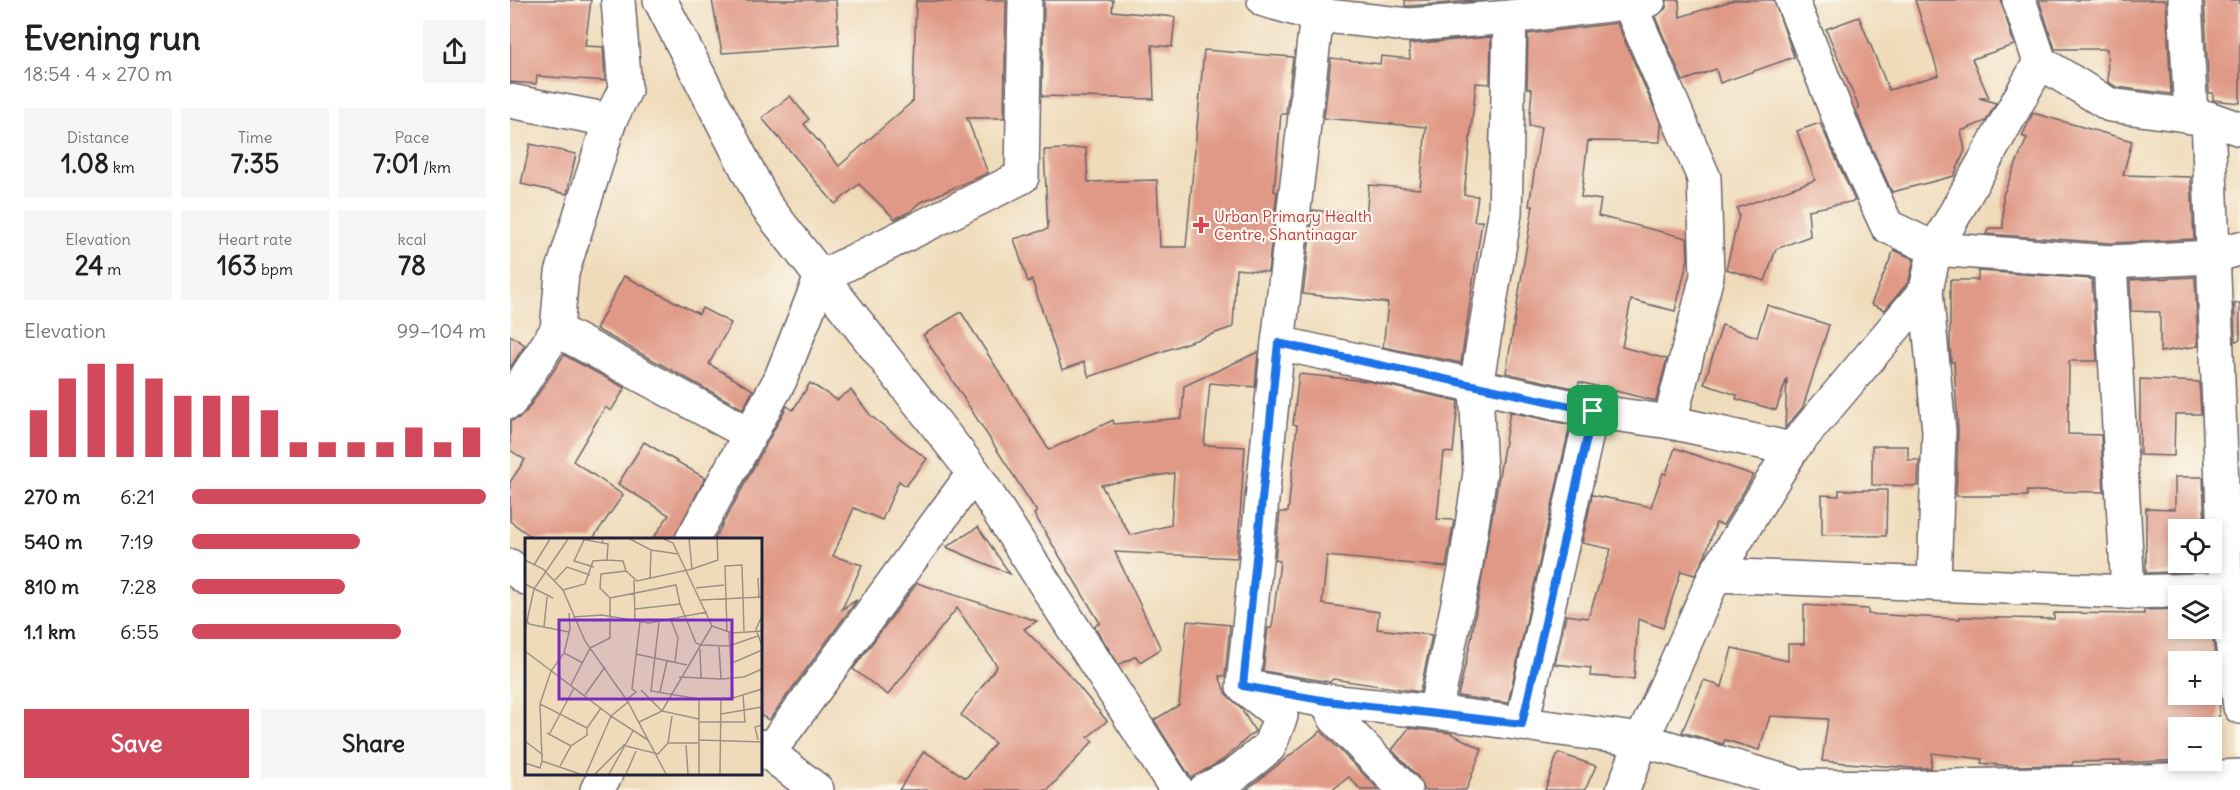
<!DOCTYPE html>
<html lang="en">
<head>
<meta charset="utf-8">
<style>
  :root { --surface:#fff; --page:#f6f6f6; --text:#222; --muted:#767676; --accent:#d1495b }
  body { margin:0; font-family:Delius,sans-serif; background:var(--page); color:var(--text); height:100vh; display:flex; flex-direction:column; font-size:22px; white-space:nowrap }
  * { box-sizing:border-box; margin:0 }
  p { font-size:20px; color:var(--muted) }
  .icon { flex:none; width:33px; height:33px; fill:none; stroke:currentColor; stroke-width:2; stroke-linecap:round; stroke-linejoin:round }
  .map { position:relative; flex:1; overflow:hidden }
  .panel { display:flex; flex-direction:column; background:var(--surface); width:510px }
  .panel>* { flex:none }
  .buttons { position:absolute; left:1658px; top:519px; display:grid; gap:12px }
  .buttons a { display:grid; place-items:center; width:54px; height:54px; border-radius:0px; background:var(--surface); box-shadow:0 3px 9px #0003; font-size:30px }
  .pin { position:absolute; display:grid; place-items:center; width:51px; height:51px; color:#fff; margin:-26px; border-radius:12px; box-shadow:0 3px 9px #0006 }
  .round { display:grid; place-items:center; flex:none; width:63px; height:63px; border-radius:0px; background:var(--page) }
  .head { display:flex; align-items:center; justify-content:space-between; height:102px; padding:0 24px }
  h1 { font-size:33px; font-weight:800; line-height:45px }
  .figures { display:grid; grid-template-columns:repeat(3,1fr); gap:9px; height:102px; padding:6px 24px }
  .figures div { display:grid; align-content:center; border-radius:0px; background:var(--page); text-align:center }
  .figures b { font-size:26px; font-weight:800 }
  .figures small { font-size:16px; font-weight:400 }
  .figures p { font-size:16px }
  .chart { height:168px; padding:12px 24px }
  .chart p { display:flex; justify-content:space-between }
  .chart svg { width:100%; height:108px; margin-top:6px; stroke:var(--accent); stroke-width:6 }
  .cta { display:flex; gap:12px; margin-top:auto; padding:12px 24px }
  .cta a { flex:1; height:69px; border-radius:0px; background:var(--accent); color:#fff; font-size:24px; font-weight:800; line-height:69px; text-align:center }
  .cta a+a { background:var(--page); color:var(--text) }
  ul { padding:0 24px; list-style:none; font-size:20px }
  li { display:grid; grid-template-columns:96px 72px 1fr; align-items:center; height:45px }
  li i { height:15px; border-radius:8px; background:var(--accent) }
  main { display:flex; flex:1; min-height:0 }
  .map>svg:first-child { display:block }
  .building { fill:#e09986; fill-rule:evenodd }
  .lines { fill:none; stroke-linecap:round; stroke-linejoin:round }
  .minor-casing { stroke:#6a6367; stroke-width:36 }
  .minor { stroke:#fff; stroke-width:33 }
  .route-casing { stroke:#fff; stroke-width:12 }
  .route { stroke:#1a73e8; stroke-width:8 }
  .health-dot { fill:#e0444e; stroke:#fbf7ec; stroke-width:2 }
  .labels { text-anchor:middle; stroke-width:4.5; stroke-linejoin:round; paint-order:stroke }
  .health-label { font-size:16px; fill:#be3a42; stroke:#fbf7ec; text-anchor:start }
  .inset-road { fill:none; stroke:#9d9187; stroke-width:1.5 }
  .view { fill:#7b2cbf; fill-opacity:0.15; stroke:#7b2cbf; stroke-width:3 }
  .inset-edge { fill:none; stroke:#22223b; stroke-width:3 }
</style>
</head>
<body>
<main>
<section class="panel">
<div class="head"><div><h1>Evening run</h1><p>18:54 · 4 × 270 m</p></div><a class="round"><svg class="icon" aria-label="share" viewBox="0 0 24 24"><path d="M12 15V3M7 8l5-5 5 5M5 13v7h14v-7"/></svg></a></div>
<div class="figures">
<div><p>Distance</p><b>1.08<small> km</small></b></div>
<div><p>Time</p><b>7:35</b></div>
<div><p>Pace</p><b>7:01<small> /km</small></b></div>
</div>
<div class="figures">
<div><p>Elevation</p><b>24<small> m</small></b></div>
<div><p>Heart rate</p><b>163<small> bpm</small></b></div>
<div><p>kcal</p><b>78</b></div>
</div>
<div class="chart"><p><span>Elevation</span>99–104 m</p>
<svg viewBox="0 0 160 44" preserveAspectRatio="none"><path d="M5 44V25M15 44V12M25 44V6M35 44V6M45 44V12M55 44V19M65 44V19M75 44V19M85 44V25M95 44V38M105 44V38M115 44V38M125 44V38M135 44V32M145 44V38M155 44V32"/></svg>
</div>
<ul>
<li><b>270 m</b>6:21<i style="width:100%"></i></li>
<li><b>540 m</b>7:19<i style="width:57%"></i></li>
<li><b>810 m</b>7:28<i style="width:52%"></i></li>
<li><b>1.1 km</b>6:55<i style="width:71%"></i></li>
</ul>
<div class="cta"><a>Save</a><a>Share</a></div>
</section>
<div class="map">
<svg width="1730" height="790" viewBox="0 0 1730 790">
  <rect width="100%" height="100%" fill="#fbf7ec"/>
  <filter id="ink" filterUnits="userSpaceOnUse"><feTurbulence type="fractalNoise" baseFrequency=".0167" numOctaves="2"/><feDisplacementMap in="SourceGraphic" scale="12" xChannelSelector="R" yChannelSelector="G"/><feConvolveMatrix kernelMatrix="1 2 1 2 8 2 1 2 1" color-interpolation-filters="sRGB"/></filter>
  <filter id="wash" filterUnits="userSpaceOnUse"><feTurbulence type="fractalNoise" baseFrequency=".008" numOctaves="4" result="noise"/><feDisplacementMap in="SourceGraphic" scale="24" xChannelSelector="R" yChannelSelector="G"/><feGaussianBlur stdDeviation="1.35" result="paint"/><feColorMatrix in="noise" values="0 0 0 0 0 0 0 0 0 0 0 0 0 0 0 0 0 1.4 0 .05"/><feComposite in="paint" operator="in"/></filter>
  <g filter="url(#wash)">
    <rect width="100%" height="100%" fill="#efdbba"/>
    <g id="blocks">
      <g class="building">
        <path d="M 0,0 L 81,0 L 75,46 L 93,47 L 95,81 L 27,76 L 26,84 L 0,82 Z"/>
        <path d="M 202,0 L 326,0 L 329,45 L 212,53 Z"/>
        <path d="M 465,0 L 496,0 L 494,118 L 457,118 L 478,173 L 409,203 L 401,211 L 385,219 L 349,184 L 325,204 L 252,118 L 280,96 L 299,119 L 294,124 L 329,166 L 403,101 L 406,1 L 465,2 Z"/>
        <path d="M 534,0 L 603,0 L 602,11 L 665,17 L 662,47 L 642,45 L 644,99 L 532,96 Z"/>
        <path d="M 895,0 L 977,0 L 899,6 L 895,6 Z"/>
        <path d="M 1157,0 L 1169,0 L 1170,17 L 1224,0 L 1264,0 L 1284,57 L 1210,83 L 1206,69 L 1173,81 L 1145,17 L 1156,8 Z"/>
        <path d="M 1405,0 L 1491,0 L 1504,45 L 1462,59 L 1479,98 L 1469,98 L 1486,103 L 1476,121 L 1451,131 L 1455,150 L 1444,176 L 1382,192 L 1353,129 L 1346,110 L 1349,108 L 1316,29 L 1349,17 L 1379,90 L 1429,75 Z"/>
        <path d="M 1529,0 L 1656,0 L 1661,94 L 1606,87 L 1598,82 L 1597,49 L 1545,49 Z"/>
        <path d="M 1694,0 L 1730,0 L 1730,103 L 1703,100 L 1703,93 L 1699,93 Z"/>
        <path d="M 1107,23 L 1151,124 L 1150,142 L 1078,141 L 1071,197 L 1091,200 L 1088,216 L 1177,238 L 1178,259 L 1165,311 L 1121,300 L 1112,347 L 1157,359 L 1146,401 L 1069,382 L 1068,389 L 996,373 L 1023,206 L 1019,206 L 1031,127 L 1019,126 L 1022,89 L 1017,88 L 1018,34 Z"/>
        <path d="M 981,37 L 980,84 L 966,83 L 954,195 L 968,196 L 964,221 L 972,221 L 951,363 L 873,347 L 878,303 L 793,294 L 803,210 L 856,216 L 859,185 L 910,189 L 916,127 L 814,118 L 821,58 L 870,64 L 871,56 L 900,59 L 899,44 Z"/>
        <path d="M 694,50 L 783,57 L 776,114 L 771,114 L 764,191 L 767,192 L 758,272 L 726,269 L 723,327 L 579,377 L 574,362 L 552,370 L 522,280 L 518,282 L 504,239 L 538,229 L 534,150 L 576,148 L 578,182 L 647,180 L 650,247 L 676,247 Z"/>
        <path d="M 1523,113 L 1622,141 L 1613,175 L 1681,177 L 1684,239 L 1600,243 L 1476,234 L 1479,228 L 1493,228 L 1493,195 L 1517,138 L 1512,136 Z"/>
        <path d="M 1310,123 L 1345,201 L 1298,210 L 1300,236 L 1266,249 L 1255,281 L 1216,269 L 1229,216 L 1227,208 L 1305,180 L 1287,131 Z"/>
        <path d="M 20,144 L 66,154 L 57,194 L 11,184 Z"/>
        <path d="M 1384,250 L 1404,259 L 1399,281 L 1375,310 L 1361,304 Z"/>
        <path d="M 1468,271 L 1582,279 L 1587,361 L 1559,361 L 1558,434 L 1591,435 L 1594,492 L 1517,491 L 1517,496 L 1446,496 L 1448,431 L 1444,362 L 1441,362 L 1440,342 L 1440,280 L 1468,280 Z"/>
        <path d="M 114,276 L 189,314 L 192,308 L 221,323 L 199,364 L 243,390 L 233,409 L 86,329 Z"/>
        <path d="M 1685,277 L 1688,346 L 1650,352 L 1650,312 L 1621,311 L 1620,280 Z"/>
        <path d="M 1730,303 L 1730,340 L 1725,341 L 1724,304 Z"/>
        <path d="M 1257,305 L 1319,325 L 1293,407 L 1275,428 L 1277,378 L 1266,410 L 1226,399 L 1227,395 L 1194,384 L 1212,325 L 1247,337 Z"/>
        <path d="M 451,312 L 539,450 L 603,420 L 604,424 L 672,418 L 674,386 L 748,352 L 745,387 L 700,383 L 694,445 L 735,447 L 727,558 L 605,552 L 651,649 L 630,662 L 626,656 L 609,665 L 584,626 L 590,623 L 524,514 L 527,512 L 413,335 ZM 664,473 L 661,525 L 620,535 L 591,485 Z"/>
        <path d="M 0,335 L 15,345 L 0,368 Z"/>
        <path d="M 54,355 L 115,388 L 101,411 L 95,407 L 63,461 L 113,495 L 82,540 L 26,540 L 0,521 L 0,482 L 15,460 L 0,450 L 0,421 L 9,418 L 16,412 Z"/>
        <path d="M 789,374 L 857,381 L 948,401 L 943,453 L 934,452 L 927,519 L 944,520 L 936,567 L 817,556 L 812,604 L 869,612 L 867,629 L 922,635 L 910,692 L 823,679 L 820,682 L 753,671 L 758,628 L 762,628 L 770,561 L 765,560 L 770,512 L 778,512 L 787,425 L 783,424 Z"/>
        <path d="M 1630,379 L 1689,382 L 1691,414 L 1665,414 L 1664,456 L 1630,455 Z"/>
        <path d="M 300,383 L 327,400 L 341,390 L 361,416 L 417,459 L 396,486 L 389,481 L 372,520 L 344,508 L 323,556 L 352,565 L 332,609 L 347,600 L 259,720 L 250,715 L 250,540 L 204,540 L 277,406 L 283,410 Z"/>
        <path d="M 1000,412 L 1060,425 L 998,703 L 948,696 L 961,640 Z"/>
        <path d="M 134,442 L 195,478 L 163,540 L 142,540 L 159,515 L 108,484 Z"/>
        <path d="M 1362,446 L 1398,446 L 1398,460 L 1409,460 L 1408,486 L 1362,485 Z"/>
        <path d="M 1165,448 L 1243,475 L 1240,481 L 1213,525 L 1206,523 L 1195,556 L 1185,575 L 1171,571 L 1153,628 L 1128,619 L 1124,679 L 1080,676 L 1081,668 L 1045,664 L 1056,615 L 1078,618 L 1101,549 L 1072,543 L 1082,495 L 1141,507 L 1153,473 L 1156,474 Z"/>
        <path d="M 1665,477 L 1693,477 L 1695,530 L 1668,530 L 1668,562 L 1696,562 L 1696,571 L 1636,573 L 1636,508 L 1665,509 Z"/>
        <path d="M 1329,490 L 1377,490 L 1376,536 L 1312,535 L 1312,495 L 1329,496 Z"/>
        <path d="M 468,527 L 500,574 L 436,547 Z"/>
        <path d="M 407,583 L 527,621 L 514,629 L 555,670 L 597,721 L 578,737 L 583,741 L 538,790 L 389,790 L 414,751 L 456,778 L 485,743 L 451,715 L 487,666 L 447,608 L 378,695 L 343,669 Z"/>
        <path d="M 1294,605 L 1358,609 L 1358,614 L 1450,619 L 1450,617 L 1544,619 L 1544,613 L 1634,614 L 1634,610 L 1668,609 L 1668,628 L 1701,628 L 1701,623 L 1710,695 L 1708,737 L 1701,737 L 1701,728 L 1668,728 L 1668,760 L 1670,760 L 1611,763 L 1611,761 L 1563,762 L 1562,765 L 1499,766 L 1471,763 L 1472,759 L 1422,753 L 1421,768 L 1401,768 L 1312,761 L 1318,719 L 1260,716 L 1249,750 L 1215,740 L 1213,744 L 1172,732 L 1194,680 L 1212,687 L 1222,648 L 1278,661 L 1278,644 L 1294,644 ZM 1668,662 L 1701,662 L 1701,694 L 1668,694 Z"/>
        <path d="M 677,621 L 720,625 L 715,676 L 709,676 L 716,694 L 730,707 L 745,731 L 713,760 L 681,778 L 644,720 L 669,705 Z"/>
        <path d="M 899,728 L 940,733 L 972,749 L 956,790 L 913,790 L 908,777 L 882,750 Z"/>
        <path d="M 811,731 L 869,790 L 851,790 L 839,777 L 822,790 L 736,790 Z"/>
        <path d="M 1048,753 L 1086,766 L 1075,790 L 1035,790 Z"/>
      </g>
    </g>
  </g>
  <g filter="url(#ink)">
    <use href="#blocks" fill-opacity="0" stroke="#6a6367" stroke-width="1.5"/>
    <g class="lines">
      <defs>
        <g id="minor">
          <path d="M 150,0 L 256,206 L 464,473 L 667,790"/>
          <path d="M 754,0 L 807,15 L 899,25 L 1000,17 L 1139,0"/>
          <path d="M 1282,0 L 1336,136 L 1377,226 L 1425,249 L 1600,262 L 1702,257 L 1730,248"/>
          <path d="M 1675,0 L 1681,117"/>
          <path d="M 1119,3 L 1194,178 L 1197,276 L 1160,422"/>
          <path d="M 1000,17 L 995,214 L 966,386 L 970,473 L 955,570 L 925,712 L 1132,740 L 1291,786 L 1401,787 L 1621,782 L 1730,776"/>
          <path d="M 1530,62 L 1600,105 L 1698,118 L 1730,129"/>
          <path d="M 0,101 L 100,120"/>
          <path d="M 1698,118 L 1716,591 L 1730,707"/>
          <path d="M 1416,290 L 1429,431 L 1424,582"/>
          <path d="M 47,330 L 240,434"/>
          <path d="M 768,343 L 1082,411 L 1160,422 L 1282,449"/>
          <path d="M 0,402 L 47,330 L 52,273 L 100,120 L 115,90 L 108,0"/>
          <path d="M 182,540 L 270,380 L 311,277 L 512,177 L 515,0"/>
          <path d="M 0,566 L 16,578"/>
          <path d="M 1205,575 L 1618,592 L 1600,262"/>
          <path d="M 1618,592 L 1730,589"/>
          <path d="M 738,687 L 817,701 L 925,712"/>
          <path d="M 817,701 L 825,718 L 895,790"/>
          <path d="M 1012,724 L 1082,411"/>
          <path d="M 250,746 L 307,790"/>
          <path d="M 259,752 L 464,473"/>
          <path d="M 87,790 L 96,774"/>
          <path d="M 695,790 L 723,776 L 759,747 L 771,716 L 733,686 L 768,343 L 807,15"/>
          <path d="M 1113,790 L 1132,740 L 1205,575 L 1282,449 L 1416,290 L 1425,249 L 1530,62 L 1509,0"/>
        </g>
      </defs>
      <use href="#minor" class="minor-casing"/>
      <use href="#minor" class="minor"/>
    </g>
  </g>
  <g class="lines" filter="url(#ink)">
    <defs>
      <path id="route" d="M 768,343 L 1083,411 L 1012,724 L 817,701 L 733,686 Z"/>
    </defs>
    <use href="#route" class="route-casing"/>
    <use href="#route" class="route"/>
  </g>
  <path class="health-dot" d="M688 216h6v6h6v6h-6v6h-6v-6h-6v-6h6z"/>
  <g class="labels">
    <g class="health-label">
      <text x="704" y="222">Urban Primary Health<tspan x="704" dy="18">Centre, Shantinagar</tspan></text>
    </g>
  </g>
  <g transform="translate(15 538)">
    <rect width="237" height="237" fill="#efdbba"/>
    <path class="inset-road" d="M 56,1 L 77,5 L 78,1M 66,1 L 59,2 L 49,23 L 69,29M 105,1 L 126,12 L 153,16M 164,1 L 167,31M 0,22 L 18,31 L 38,52 L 60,103 L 103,164 L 141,236M 9,27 L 25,1M 101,33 L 112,43 L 167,31 L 193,22 L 192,1M 233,40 L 234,60M 125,41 L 126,12M 30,42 L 42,29 L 65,37M 109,42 L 110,82M 0,46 L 28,60M 171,50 L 199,47M 38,52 L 60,46 L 68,23 L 82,22 L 83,6 L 77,5M 85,60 L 151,47 L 155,66 L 110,71M 176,62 L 237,59M 155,66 L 171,105 L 176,107 L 204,108 L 233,98M 44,75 L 45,91 L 39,115 L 26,133 L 15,166 L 62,190M 237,78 L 231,91 L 237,108M 48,79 L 77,77 L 124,85 L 182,74M 2,82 L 4,86 L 44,94M 146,82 L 153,100 L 150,124M 134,84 L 126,153 L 174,161 L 208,160 L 237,151M 187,88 L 207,95 L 237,93M 19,89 L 22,59M 0,92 L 9,51 L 43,1M 202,94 L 200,28 L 217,27 L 219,93M 204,94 L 208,160M 175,111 L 176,140M 0,113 L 86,178 L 103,164M 39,115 L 58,125M 111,116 L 162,127M 205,126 L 237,112M 154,139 L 196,141 L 194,108M 196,141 L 219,139 L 237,131M 46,147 L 65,110 L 85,100 L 85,60 L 75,50 L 76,36 L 101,33 L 98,23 L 82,22M 116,152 L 137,173 L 187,88 L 148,5 L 139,1M 135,154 L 142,123M 60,157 L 80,129M 174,161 L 174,236M 101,162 L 111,154 L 107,151 L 115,84M 196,176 L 237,169M 114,184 L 137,173 L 174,181M 174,184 L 220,184 L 218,157M 22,195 L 46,208M 25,195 L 49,150M 173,202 L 237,204M 233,202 L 230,189 L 237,187M 0,203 L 18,217M 143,205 L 173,205M 161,207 L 163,236M 101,208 L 133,216 L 143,205 L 147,178M 17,223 L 55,236M 0,225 L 15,230 L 17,223 L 15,166M 35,228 L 46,208 L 62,197 L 62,190 L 76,170M 61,236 L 86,178 L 123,202M 70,236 L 100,206M 84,236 L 108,193M 101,236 L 111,213M 195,236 L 196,160"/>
    <path class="view" d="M 34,82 L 207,82 L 207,161 L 34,161 Z"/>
    <rect width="237" height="237" class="inset-edge"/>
  </g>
</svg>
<div class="buttons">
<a><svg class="icon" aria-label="locate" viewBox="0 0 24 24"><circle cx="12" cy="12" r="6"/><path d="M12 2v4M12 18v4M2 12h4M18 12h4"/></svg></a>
<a><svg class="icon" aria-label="layers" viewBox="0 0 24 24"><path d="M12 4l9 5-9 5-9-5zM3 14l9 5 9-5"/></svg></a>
<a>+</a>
<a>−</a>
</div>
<div class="pin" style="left:1083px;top:411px;background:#1e9e55"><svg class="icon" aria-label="arrive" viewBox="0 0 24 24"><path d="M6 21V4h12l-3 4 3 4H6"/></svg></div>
</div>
</main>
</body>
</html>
